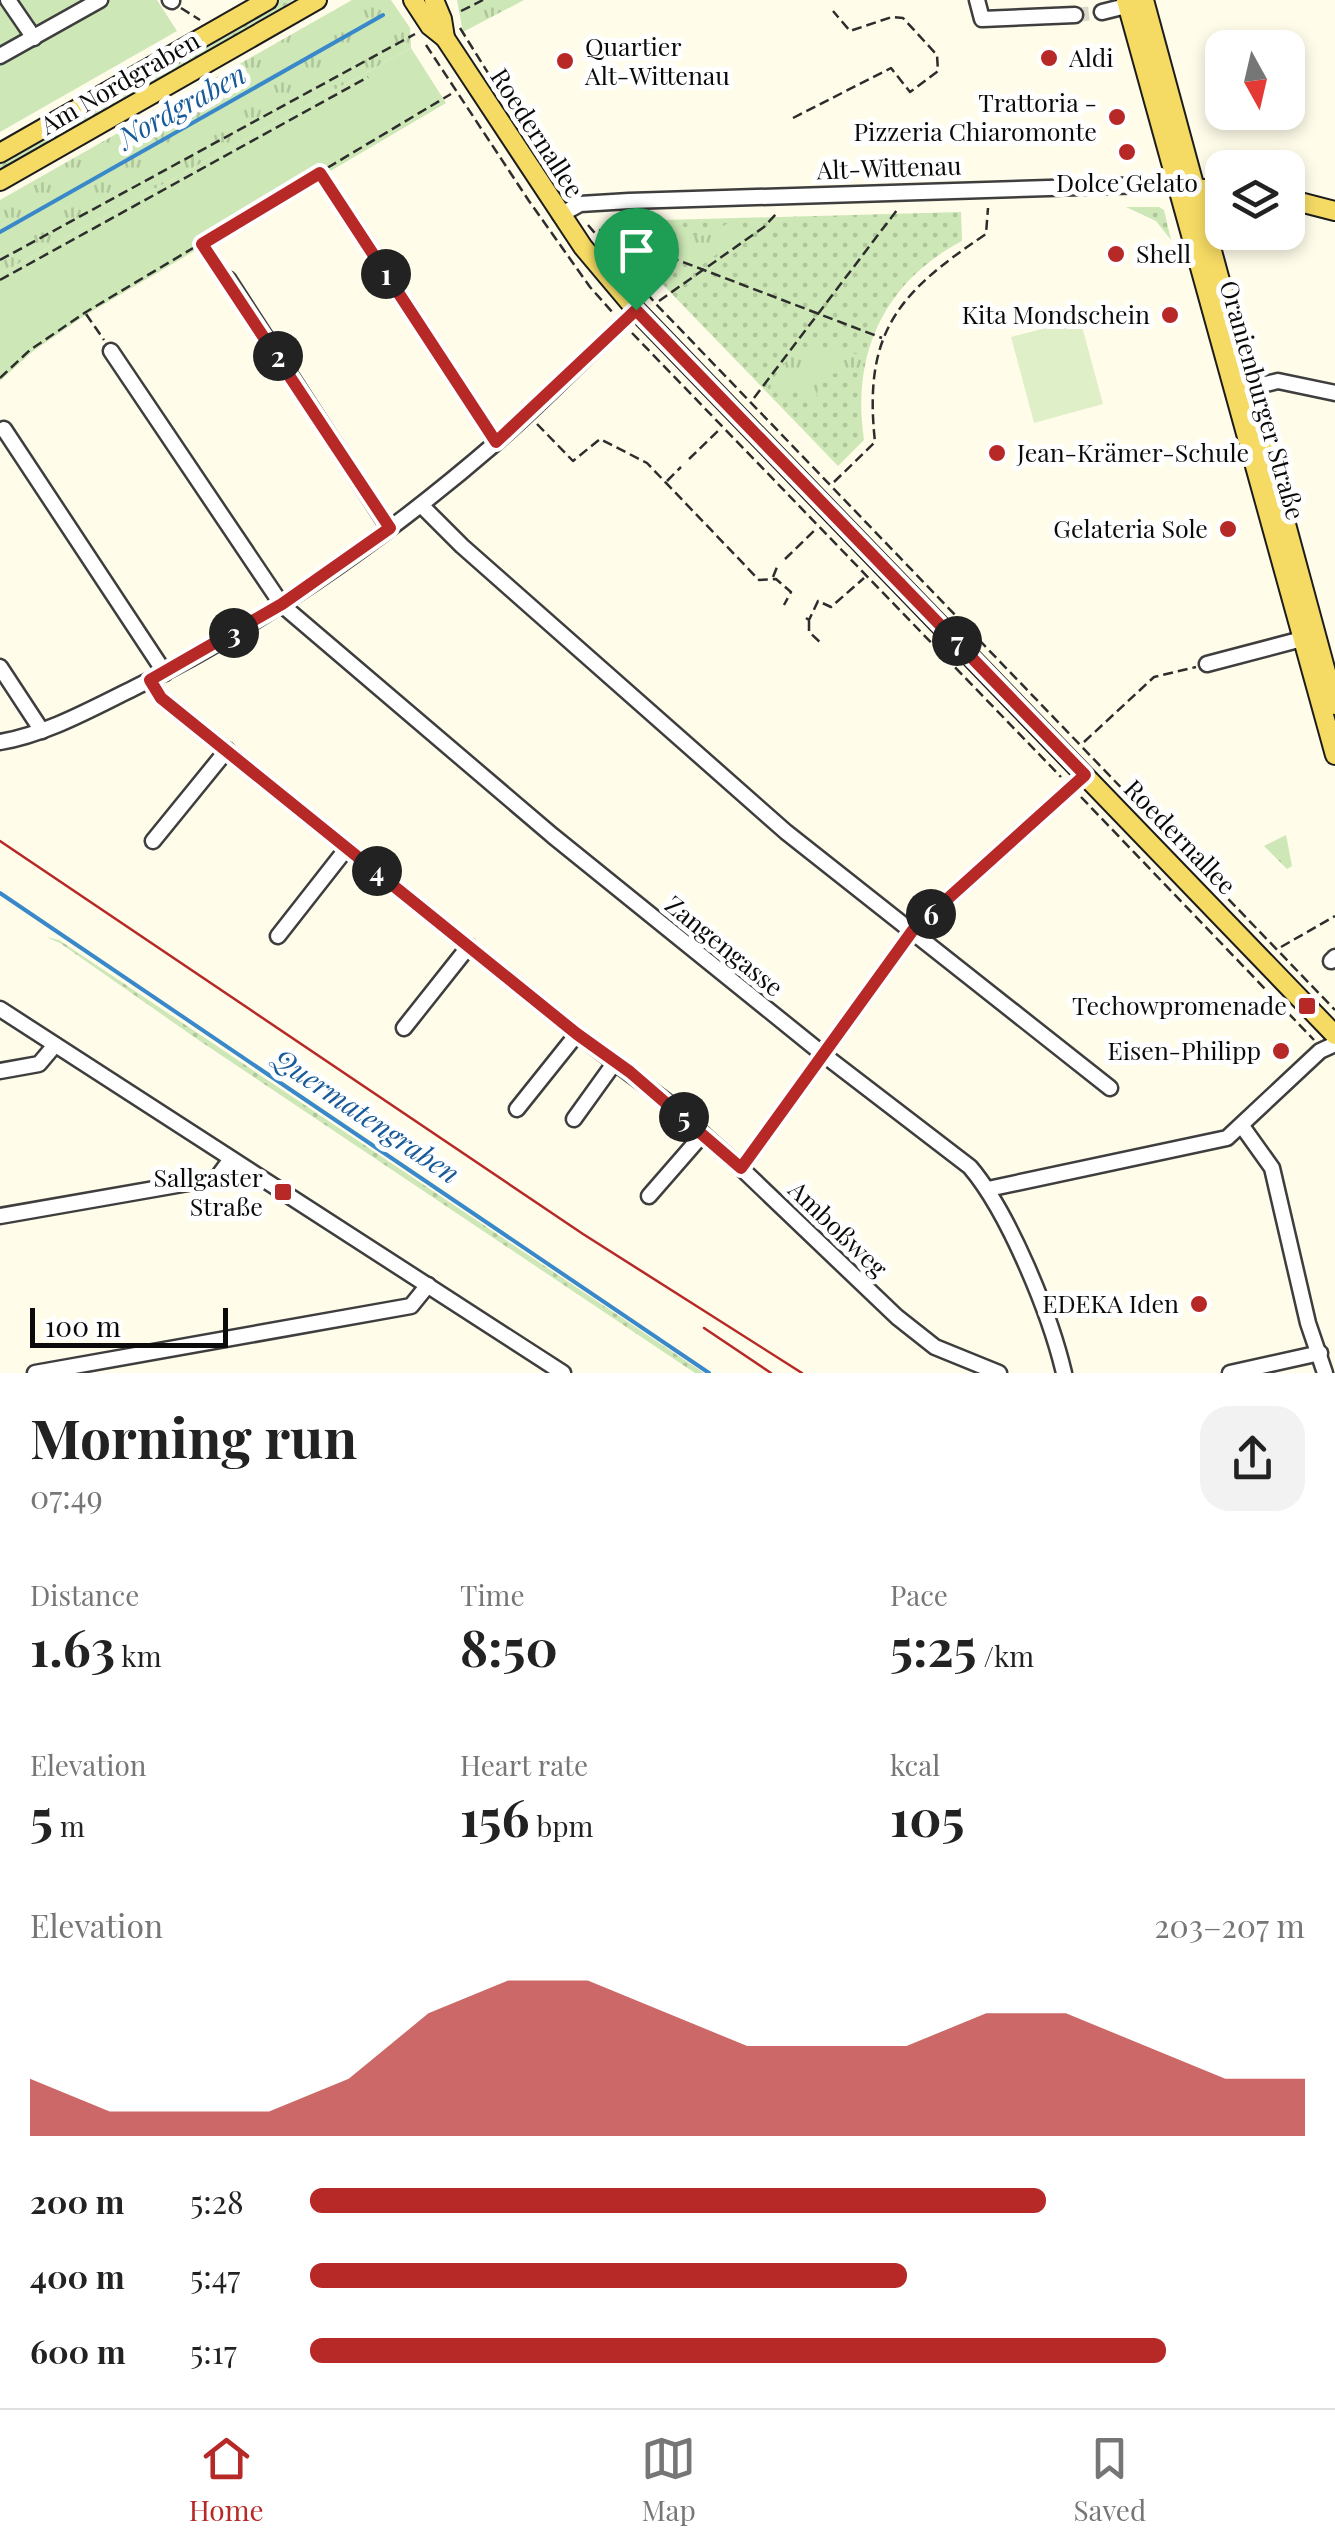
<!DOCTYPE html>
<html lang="en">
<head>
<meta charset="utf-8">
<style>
  :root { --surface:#fff; --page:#f2f2f2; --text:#222; --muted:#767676; --line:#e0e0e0; --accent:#b72927 }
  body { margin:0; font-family:"Playfair Display",serif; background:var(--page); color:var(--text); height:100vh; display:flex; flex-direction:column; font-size:38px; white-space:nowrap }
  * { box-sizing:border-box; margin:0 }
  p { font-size:32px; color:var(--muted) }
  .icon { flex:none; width:55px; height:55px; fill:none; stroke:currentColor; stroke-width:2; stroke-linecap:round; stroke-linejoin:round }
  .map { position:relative; height:1373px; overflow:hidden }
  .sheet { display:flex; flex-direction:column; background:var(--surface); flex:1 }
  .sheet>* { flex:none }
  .needle { width:65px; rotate:172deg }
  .buttons { position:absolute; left:1205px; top:30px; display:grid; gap:20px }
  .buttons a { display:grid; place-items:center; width:100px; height:100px; border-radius:20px; background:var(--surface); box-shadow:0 5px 15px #0003; font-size:50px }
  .scale { position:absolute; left:30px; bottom:25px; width:198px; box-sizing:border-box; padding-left:10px; border:5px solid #0b0b0b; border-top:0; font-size:28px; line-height:35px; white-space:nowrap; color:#0b0b0b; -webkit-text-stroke:8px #fff; paint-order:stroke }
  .pin { position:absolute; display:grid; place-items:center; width:85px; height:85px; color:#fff; margin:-102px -42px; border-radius:50% 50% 50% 0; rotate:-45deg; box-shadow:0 0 10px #0007 }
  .pin .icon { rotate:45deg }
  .km { position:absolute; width:50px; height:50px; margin:-25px; border-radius:50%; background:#222; color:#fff; font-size:28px; line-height:50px; text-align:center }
  .round { display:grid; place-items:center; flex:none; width:105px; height:105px; border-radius:30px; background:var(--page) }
  .headline { display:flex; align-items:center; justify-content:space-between; height:170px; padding:0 30px }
  h1 { font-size:55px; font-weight:700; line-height:75px }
  .stats { display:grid; grid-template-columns:repeat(3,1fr); gap:15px; height:170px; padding:10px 30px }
  .stats div { display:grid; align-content:center }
  .stats b { font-size:50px; font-weight:700 }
  .stats small { font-size:28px; font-weight:400 }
  .stats p { font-size:28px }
  .chart { height:280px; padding:20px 30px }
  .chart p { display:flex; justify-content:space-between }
  .chart svg { width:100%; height:180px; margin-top:10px; fill:var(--accent); opacity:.7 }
  ul { padding:0 30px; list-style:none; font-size:32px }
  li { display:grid; grid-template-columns:160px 120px 1fr; align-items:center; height:75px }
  li i { height:25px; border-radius:12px; background:var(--accent) }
  .tabs { display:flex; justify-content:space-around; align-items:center; height:140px; border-top:2px solid var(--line); background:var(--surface); font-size:28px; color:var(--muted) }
  .tabs a { display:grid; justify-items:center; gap:5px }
  .tabs .active { color:var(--accent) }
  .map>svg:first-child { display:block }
  .grass { fill:url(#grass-dots) }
  .park { fill:url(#park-tufts) }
  .garden { fill:#cde7b6 }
  .pitch { fill:#dfefc7 }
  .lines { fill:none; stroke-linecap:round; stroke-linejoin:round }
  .stream { stroke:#3988ca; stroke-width:4 }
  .minor-tunnel { stroke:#dad8c9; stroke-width:14; stroke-dasharray:14 7; stroke-linecap:butt }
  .minor-casing { stroke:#3e3e3e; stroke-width:19 }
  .major-casing { stroke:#1c1c1c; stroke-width:22 }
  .path { stroke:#2d2d2d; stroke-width:2.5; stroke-dasharray:10 5; stroke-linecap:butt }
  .minor { stroke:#fff; stroke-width:14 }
  .major { stroke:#f5da64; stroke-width:18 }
  .tram { stroke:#b72927; stroke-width:2.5 }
  .route-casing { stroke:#fff; stroke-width:20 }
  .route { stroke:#b72927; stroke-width:12 }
  .poi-dot { fill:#b72927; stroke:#fff; stroke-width:4 }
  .labels { text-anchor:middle; stroke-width:10; stroke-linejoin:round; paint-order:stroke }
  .poi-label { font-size:25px; fill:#0b0b0b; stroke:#fff; text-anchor:end }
  .street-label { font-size:25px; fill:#0b0b0b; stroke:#fff }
  .water-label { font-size:28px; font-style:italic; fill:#195a99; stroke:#fff }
</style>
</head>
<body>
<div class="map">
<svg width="1335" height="1373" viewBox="0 0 1335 1373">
  <defs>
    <pattern id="grass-dots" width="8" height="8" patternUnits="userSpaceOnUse" patternTransform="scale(2.5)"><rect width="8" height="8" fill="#cde7b6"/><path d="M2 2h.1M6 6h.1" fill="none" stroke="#afc59b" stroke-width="1.8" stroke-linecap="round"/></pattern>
    <pattern id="park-tufts" width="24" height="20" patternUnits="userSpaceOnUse" patternTransform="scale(2.5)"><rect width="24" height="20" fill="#cde7b6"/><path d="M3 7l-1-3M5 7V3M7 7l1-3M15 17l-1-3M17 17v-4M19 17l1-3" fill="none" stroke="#afc59b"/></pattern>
  </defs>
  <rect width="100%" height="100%" fill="#fffcea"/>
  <g class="grass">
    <path d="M 280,0 L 293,0 L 243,35 L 0,173 L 0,161 Z"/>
    <path d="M 1126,207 L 1159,207 L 1164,210 L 1171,240 L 1156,221 Z"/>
    <path d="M 961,212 L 962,241 C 884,282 851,354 864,440 L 838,466 L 614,234 L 628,221 Z"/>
    <path d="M 46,937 L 59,940 L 704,1373 L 695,1373 L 197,1039 L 60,943 Z"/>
  </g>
  <g class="park">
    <path d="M 352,0 L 391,0 L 410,28 L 411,48 L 0,274 L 0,200 Z"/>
    <path d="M 457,0 L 524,0 L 463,32 Z"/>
    <path d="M 729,223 L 747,233 L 703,264 L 650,244 L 663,232 L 702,236 Z"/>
    <path d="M 798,346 L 864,355 L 859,371 L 820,375 L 816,400 L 798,385 L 783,394 L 766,388 Z"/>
    <path d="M 1286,835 L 1292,866 L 1287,869 L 1264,846 Z"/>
  </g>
  <g class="garden">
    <path d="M 0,0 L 157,0 L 177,31 L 0,132 Z"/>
    <path d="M 411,48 L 446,103 L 84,316 L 32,352 L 0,381 L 0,274 Z"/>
  </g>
  <path class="pitch" d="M 1080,319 L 1103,404 L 1034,423 L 1011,337 Z"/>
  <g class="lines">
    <g class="stream">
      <path d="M 0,232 L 383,15"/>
      <path d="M 0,893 L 709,1373"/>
    </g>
    <path class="minor-tunnel" d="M 1075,15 L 1102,12"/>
    <defs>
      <g id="minor">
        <path d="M 8,0 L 34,38"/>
        <path d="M 170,0 L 172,1"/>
        <path d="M 977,0 L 982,19 L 1075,15"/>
        <path d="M 1102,12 L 1134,4"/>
        <path d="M 0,56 L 100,0"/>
        <path d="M 347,214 L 496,442"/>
        <path d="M 560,215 L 580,204 L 629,201 L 1147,185 L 1176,187"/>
        <path d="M 228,279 L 389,528"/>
        <path d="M 111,351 L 282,605 L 553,836 L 824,1055 L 970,1167 C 1009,1213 1050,1314 1064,1373"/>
        <path d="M 1249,388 L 1278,381 L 1335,393"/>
        <path d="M 4,429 L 165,673"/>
        <path d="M 421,505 L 462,546 L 786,832 L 1110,1088"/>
        <path d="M 1207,664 L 1302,639"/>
        <path d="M 0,667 L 42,731"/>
        <path d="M 150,680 L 161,698 L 577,1034 L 666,1101 L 741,1168 L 897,1317 L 935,1347 L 999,1373"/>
        <path d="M 0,742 C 47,734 91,709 134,688 C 266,623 387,537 498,441 C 546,399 589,353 636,310"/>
        <path d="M 153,841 L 227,750"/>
        <path d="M 278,936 L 347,848"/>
        <path d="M 1331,961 L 1335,957"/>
        <path d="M 0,1009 L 563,1373"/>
        <path d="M 404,1028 L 469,946"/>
        <path d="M 0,1071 L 39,1064 L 55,1045"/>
        <path d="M 517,1109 L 577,1034"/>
        <path d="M 574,1119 L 615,1062"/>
        <path d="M 1242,1126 L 1272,1168 L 1308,1323 L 1325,1373"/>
        <path d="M 741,1168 L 913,930 L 1085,775"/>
        <path d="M 988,1189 L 1227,1138 L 1320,1051 L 1335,1044"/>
        <path d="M 649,1196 L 703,1134"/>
        <path d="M 0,1216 L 217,1178 L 231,1159"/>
        <path d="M 35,1373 L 411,1306 L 428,1285"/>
        <path d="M 1230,1373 L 1320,1353"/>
      </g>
      <g id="major">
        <path d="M 413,0 L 430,26 L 445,38 L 583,247 L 636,310 L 1335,1035"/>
        <path d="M 434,0 L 442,19 L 445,38"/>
        <path d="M 1126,0 L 1335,755"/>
        <path d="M 1144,0 L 1335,705"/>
        <path d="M 0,153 L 268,0"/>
        <path d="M 0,181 L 317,0"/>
        <path d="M 1187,188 L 1222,190"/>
        <path d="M 1288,199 L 1335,211"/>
      </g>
    </defs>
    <use href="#minor" class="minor-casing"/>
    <use href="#major" class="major-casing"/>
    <g class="path">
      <path d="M 181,8 L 200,20"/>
      <path d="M 461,11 L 483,0"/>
      <path d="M 460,28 L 498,89"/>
      <path d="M 426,45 L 529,201 L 590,287 L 613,313"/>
      <path d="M 517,116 L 540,151"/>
      <path d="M 793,118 L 891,68 L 910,92 L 938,71 L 937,55 L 903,18 L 892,17 L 850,31 L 833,11"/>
      <path d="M 320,174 L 338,201"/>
      <path d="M 588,225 L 656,304 L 1335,1010"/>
      <path d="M 599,230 L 882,338"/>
      <path d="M 203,245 L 219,267"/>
      <path d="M 0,260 L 415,34"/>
      <path d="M 0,280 L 368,77"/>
      <path d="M 659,301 L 764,227 L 776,214"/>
      <path d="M 86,314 L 104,340"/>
      <path d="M 632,333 L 1061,777"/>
      <path d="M 0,378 L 30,350 L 86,312 L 451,94"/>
      <path d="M 754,398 L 897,210"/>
      <path d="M 537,424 L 573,461 L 600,439 L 647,463 L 759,580 L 776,579 L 791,592 L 784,605"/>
      <path d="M 689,459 L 720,429"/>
      <path d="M 667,481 L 681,467"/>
      <path d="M 834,482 L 875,442 C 863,332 898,293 986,234 L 988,208"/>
      <path d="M 785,559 L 816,529"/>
      <path d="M 773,577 L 777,567"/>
      <path d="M 806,618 L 809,620 L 818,601 L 831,607 L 864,578"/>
      <path d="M 809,621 L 809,632 L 821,643"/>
      <path d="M 1084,742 L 1154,677 L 1196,667"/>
      <path d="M 1081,797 L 1314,1040"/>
      <path d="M 1281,947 L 1335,916"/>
    </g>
    <use href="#minor" class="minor"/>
    <use href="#major" class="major"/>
    <g class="tram">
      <path d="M 0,841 L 583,1234 L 802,1373"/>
      <path d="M 704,1328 L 771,1373"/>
    </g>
  </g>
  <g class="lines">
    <defs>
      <path id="route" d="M 320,173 L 496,442 L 636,310 L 1085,775 L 913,930 L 741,1168 L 630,1072 L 577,1034 L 161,698 L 150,680 L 282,604 L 390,528 L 202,244 Z"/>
    </defs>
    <use href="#route" class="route-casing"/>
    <use href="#route" class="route"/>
  </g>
  <g class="poi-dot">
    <circle cx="1049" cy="58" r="10"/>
    <circle cx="565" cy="61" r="10"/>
    <circle cx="1117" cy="117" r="10"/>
    <circle cx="1127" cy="152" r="10"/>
    <circle cx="1116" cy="254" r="10"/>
    <circle cx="1170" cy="315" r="10"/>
    <circle cx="997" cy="453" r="10"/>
    <circle cx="1228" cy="529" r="10"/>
    <rect x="1297" y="996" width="20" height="20" rx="5"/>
    <circle cx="1281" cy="1051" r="10"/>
    <rect x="273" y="1182" width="20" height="20" rx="5"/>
    <circle cx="1199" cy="1304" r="10"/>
  </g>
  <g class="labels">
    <g class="poi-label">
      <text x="585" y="56" text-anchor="start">Quartier<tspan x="585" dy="29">Alt-Wittenau</tspan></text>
      <text x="1069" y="67" text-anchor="start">Aldi</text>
      <text x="1097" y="112">Trattoria -<tspan x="1097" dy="29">Pizzeria Chiaromonte</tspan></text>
      <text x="1127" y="192" text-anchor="middle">Dolce Gelato</text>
      <text x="1136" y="263" text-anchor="start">Shell</text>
      <text x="1150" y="324">Kita Mondschein</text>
      <text x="1017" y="462" text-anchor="start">Jean-Krämer-Schule</text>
      <text x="1208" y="538">Gelateria Sole</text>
      <text x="1287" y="1015">Techowpromenade</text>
      <text x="1261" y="1060">Eisen-Philipp</text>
      <text x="263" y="1187">Sallgaster<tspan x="263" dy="29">Straße</tspan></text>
      <text x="1179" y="1313">EDEKA Iden</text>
    </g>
    <g class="street-label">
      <text transform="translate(120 83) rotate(-30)" y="9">Am Nordgraben</text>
      <text transform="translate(537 133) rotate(57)" y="9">Roedernallee</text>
      <text transform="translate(889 168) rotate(-2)" y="9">Alt-Wittenau</text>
      <text transform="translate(1262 400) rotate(74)" y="9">Oranienburger Straße</text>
      <text transform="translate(1180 837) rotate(46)" y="9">Roedernallee</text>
      <text transform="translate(724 946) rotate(39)" y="9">Zangengasse</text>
      <text transform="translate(838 1229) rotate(44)" y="9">Amboßweg</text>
    </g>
    <g class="water-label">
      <text transform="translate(182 106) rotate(-29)" y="10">Nordgraben</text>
      <text transform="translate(366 1116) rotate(34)" y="10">Quermatengraben</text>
    </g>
  </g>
</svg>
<div class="buttons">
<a><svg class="needle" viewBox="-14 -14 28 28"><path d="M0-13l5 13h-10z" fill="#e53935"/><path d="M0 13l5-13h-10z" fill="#767676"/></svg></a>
<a><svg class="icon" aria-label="layers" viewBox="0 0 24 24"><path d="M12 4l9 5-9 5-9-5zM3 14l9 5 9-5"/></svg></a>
</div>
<div class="scale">100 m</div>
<div class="pin" style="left:636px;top:310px;background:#1e9e55"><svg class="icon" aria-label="arrive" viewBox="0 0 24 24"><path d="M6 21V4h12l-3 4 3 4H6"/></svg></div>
<b class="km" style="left:386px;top:274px">1</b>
<b class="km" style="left:278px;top:356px">2</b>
<b class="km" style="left:234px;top:633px">3</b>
<b class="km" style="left:377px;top:871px">4</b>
<b class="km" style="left:684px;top:1117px">5</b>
<b class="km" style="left:931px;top:914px">6</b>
<b class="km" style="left:957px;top:641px">7</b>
</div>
<section class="sheet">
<div class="headline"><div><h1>Morning run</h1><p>07:49</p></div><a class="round"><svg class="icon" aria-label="share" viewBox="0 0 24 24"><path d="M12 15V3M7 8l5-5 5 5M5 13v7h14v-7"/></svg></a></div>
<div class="stats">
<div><p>Distance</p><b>1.63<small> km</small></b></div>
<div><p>Time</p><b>8:50</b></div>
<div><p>Pace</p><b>5:25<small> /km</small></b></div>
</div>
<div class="stats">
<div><p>Elevation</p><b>5<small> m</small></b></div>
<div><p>Heart rate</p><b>156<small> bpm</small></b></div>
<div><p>kcal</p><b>105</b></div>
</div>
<div class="chart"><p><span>Elevation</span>203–207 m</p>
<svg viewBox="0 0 160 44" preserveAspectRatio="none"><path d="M0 44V30L10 38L20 38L30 38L40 30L50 14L60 6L70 6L80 14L90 22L100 22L110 22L120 14L130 14L140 22L150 30L160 30V44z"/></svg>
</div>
<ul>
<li><b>200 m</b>5:28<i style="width:74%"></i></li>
<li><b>400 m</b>5:47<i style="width:60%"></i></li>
<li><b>600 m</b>5:17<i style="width:86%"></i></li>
</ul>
</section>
<nav class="tabs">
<a class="active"><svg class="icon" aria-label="home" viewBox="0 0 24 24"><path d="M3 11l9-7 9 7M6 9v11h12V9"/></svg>Home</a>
<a><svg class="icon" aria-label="map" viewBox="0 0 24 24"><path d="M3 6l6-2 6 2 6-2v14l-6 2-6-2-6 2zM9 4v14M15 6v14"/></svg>Map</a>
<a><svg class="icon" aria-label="saved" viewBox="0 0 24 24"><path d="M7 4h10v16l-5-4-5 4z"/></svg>Saved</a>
</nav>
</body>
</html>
